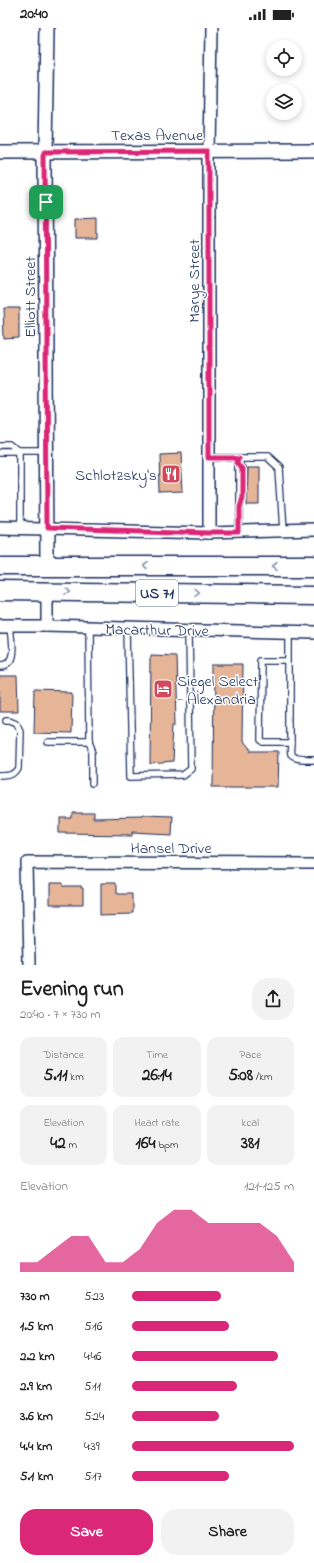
<!DOCTYPE html>
<html lang="en">
<head>
<meta charset="utf-8">
<style>
  :root { --surface:#fff; --page:#f2f2f2; --text:#222; --muted:#767676; --accent:#db2777 }
  body { margin:0; font-family:"Indie Flower",sans-serif; background:var(--page); color:var(--text); height:100vh; display:flex; flex-direction:column; font-size:15px; white-space:nowrap }
  * { box-sizing:border-box; margin:0 }
  p { font-size:13px; color:var(--muted) }
  .icon { flex:none; width:22px; height:22px; fill:none; stroke:currentColor; stroke-width:2; stroke-linecap:round; stroke-linejoin:round }
  .map { position:relative; height:937px; overflow:hidden }
  .panel { display:flex; flex-direction:column; background:var(--surface); flex:1 }
  .panel>* { flex:none }
  .buttons { position:absolute; left:266px; top:12px; display:grid; gap:8px }
  .buttons a { display:grid; place-items:center; width:36px; height:36px; border-radius:50%; background:var(--surface); box-shadow:0 2px 6px #0003; font-size:20px }
  .pin { position:absolute; display:grid; place-items:center; width:34px; height:34px; color:#fff; margin:-17px; border-radius:8px; box-shadow:0 2px 6px #0006 }
  .round { display:grid; place-items:center; flex:none; width:42px; height:42px; border-radius:16px; background:var(--page) }
  .overview { display:flex; align-items:center; justify-content:space-between; height:68px; padding:0 20px }
  h1 { font-size:22px; font-weight:700; line-height:30px }
  .metrics { display:grid; grid-template-columns:repeat(3,1fr); gap:6px; height:68px; padding:4px 20px }
  .metrics div { display:grid; align-content:center; border-radius:10px; background:var(--page); text-align:center }
  .metrics b { font-size:17px; font-weight:700 }
  .metrics small { font-size:11px; font-weight:400 }
  .metrics p { font-size:11px }
  .chart { height:112px; padding:8px 20px }
  .chart p { display:flex; justify-content:space-between }
  .chart svg { width:100%; height:72px; margin-top:4px; fill:var(--accent); opacity:.7 }
  .cta { display:flex; gap:8px; margin-top:auto; padding:8px 20px }
  .cta a { flex:1; height:46px; border-radius:16px; background:var(--accent); color:#fff; font-size:16px; font-weight:700; line-height:46px; text-align:center }
  .cta a+a { background:var(--page); color:var(--text) }
  ul { padding:0 20px; list-style:none; font-size:13px }
  li { display:grid; grid-template-columns:64px 48px 1fr; align-items:center; height:30px }
  li i { height:10px; border-radius:5px; background:var(--accent) }
  .status { display:flex; justify-content:space-between; align-items:center; height:28px; padding:0 20px; background:var(--surface); direction:ltr }
  .status svg { height:11px; fill:currentColor }
  .map>svg:first-child { display:block }
  .building { fill:#e6b597; stroke:#1b2f5e }
  .lines { fill:none; stroke-linecap:round; stroke-linejoin:round }
  .service-casing { stroke:#1b2f5e; stroke-width:8 }
  .minor-casing { stroke:#1b2f5e; stroke-width:14 }
  .tertiary-casing { stroke:#1b2f5e; stroke-width:16 }
  .trunk-casing { stroke:#1b2f5e; stroke-width:21 }
  .service { stroke:#fff; stroke-width:5.5 }
  .minor { stroke:#fff; stroke-width:11 }
  .tertiary { stroke:#fff; stroke-width:13 }
  .trunk { stroke:#fff; stroke-width:18 }
  .oneway { stroke:#8d97ae }
  .route-casing { stroke:#fff; stroke-width:8 }
  .route { stroke:#db2777; stroke-width:5 }
  .labels { text-anchor:middle; stroke-width:3; stroke-linejoin:round; paint-order:stroke }
  .shield { fill:#fff; stroke:#5f6d8e; stroke-width:1 }
  .shield-label { font-size:15px; font-weight:bold; fill:#1b2f5e }
  .street-label { font-size:16px; fill:#1b2f5e; stroke:#fff }
  .poi-label { font-size:16px; fill:#1b2f5e; stroke:#fff; text-anchor:end }
</style>
</head>
<body>
<div class="status"><b>20:40</b><svg viewBox="0 0 49 12"><path d="M0 12V9h3v3zM5 12V6h3v6zM10 12V3h3v9zM15 12V0h3v12zM26 1h20v11H26zM47 4h2v5h-2z"/></svg></div>
<div class="map">
<svg width="314" height="937" viewBox="0 0 314 937">
  <rect width="100%" height="100%" fill="#fff"/>
  <filter id="ink" filterUnits="userSpaceOnUse"><feTurbulence type="fractalNoise" baseFrequency=".025" numOctaves="2"/><feDisplacementMap in="SourceGraphic" scale="8" xChannelSelector="R" yChannelSelector="G"/><feConvolveMatrix kernelMatrix="1 2 1 2 8 2 1 2 1" color-interpolation-filters="sRGB"/></filter>
  <g filter="url(#ink)">
    <g class="building">
      <path d="M 98,190 L 98,210 L 75,210 L 75,191 Z"/>
      <path d="M 3,281 L 19,281 L 19,310 L 4,311 Z"/>
      <path d="M 181,425 L 183,465 L 160,466 L 159,426 Z"/>
      <path d="M 247,438 L 259,438 L 259,476 L 246,476 Z"/>
      <path d="M 151,626 L 175,627 L 177,696 L 174,696 L 172,735 L 150,737 Z"/>
      <path d="M 214,636 L 243,636 L 242,714 L 250,724 L 279,724 L 278,759 L 213,759 Z"/>
      <path d="M 0,647 L 18,647 L 19,683 L 0,683 Z"/>
      <path d="M 35,663 L 72,664 L 71,705 L 34,704 Z"/>
      <path d="M 72,785 L 93,785 L 93,791 L 140,790 L 141,789 L 171,790 L 170,806 L 132,804 L 132,807 L 60,806 L 60,791 L 72,791 Z"/>
      <path d="M 49,856 L 63,856 L 63,860 L 83,860 L 83,878 L 49,878 Z"/>
      <path d="M 101,856 L 116,856 L 116,866 L 132,866 L 132,885 L 101,886 Z"/>
    </g>
    <g class="lines">
      <defs>
        <g id="service">
          <path d="M 0,419 L 13,419 L 20,425"/>
          <path d="M 0,426 L 20,426"/>
          <path d="M 209,429 L 267,429 L 279,440 L 283,503"/>
          <path d="M 239,429 L 239,505"/>
          <path d="M 239,434 L 243,440 L 243,455"/>
          <path d="M 20,500 L 20,425 L 47,425"/>
          <path d="M 88,599 L 89,714 L 93,724 L 93,755"/>
          <path d="M 128,600 L 131,748 L 183,747 L 191,741 L 189,602"/>
          <path d="M 290,604 L 290,714 L 263,714 L 260,712 L 261,632 L 290,632"/>
          <path d="M 0,638 C 17,638 11,610 10,598"/>
          <path d="M 48,714 L 89,714"/>
          <path d="M 290,714 C 290,717 289,725 290,728 C 294,733 308,732 314,732"/>
          <path d="M 0,748 C 8,748 15,748 19,740 L 20,702 L 17,695 L 10,692 L 6,692"/>
        </g>
        <g id="minor">
          <path d="M 0,500 L 209,505 L 314,502"/>
          <path d="M 209,505 L 209,123 L 211,0"/>
          <path d="M 0,598 L 47,598 L 314,605"/>
          <path d="M 47,598 L 47,563"/>
          <path d="M 29,937 L 27,834 L 314,835"/>
        </g>
        <g id="tertiary">
          <path d="M 47,0 L 45,124 L 47,538"/>
          <path d="M 0,124 L 314,123"/>
        </g>
        <g id="trunk">
          <path d="M 0,538 L 314,538"/>
          <path d="M 0,563 L 314,567"/>
        </g>
      </defs>
      <use href="#service" class="service-casing"/>
      <use href="#minor" class="minor-casing"/>
      <use href="#tertiary" class="tertiary-casing"/>
      <use href="#trunk" class="trunk-casing"/>
      <use href="#service" class="service"/>
      <use href="#minor" class="minor"/>
      <use href="#tertiary" class="tertiary"/>
      <use href="#trunk" class="trunk"/>
    </g>
    <defs><path id="oneway-chevron" d="M-2-3.5L2.5 0L-2 3.5" fill="none" stroke-width="1.6" stroke-linecap="round" stroke-linejoin="round"/></defs>
    <g class="oneway">
      <use href="#oneway-chevron" transform="translate(145 538) rotate(180)"/>
      <use href="#oneway-chevron" transform="translate(275 538) rotate(180)"/>
      <use href="#oneway-chevron" transform="translate(67 563) rotate(1)"/>
      <use href="#oneway-chevron" transform="translate(197 565) rotate(1)"/>
    </g>
  </g>
  <g class="lines" filter="url(#ink)">
    <defs>
      <path id="route" d="M 209,123 L 209,429 L 239,429 L 238,434 L 242,440 L 242,470 L 239,478 L 239,505 L 209,505 L 47,500 L 45,124 Z"/>
    </defs>
    <use href="#route" class="route-casing"/>
    <use href="#route" class="route"/>
  </g>
  <defs>
    <symbol id="restaurant-square" viewBox="-11 -11 22 22"><rect x="-9" y="-9" width="18" height="18" rx="4" fill="#d1495b" stroke="#fff"/><path d="M-5-6h1v4h1v-4h1v4h1v-4h1v5L-1.5 .5V6h-2V.5L-5-1ZM5-6V6H3V1.5H1.5Q1.5-4 5-6Z" fill="#fff"/></symbol>
    <symbol id="hotel-square" viewBox="-11 -11 22 22"><rect x="-9" y="-9" width="18" height="18" rx="4" fill="#d1495b" stroke="#fff"/><path d="M-6-4.5h1.5V1H6V5H4.5V3h-9V5H-6ZM-4 0a1.8 1.8 0 1 1 3.6 0ZM.5 0V-2.5h3Q6-2.5 6 0Z" fill="#fff"/></symbol>
  </defs>
  <g fill-rule="evenodd">
    <use href="#restaurant-square" x="160" y="435" width="22" height="22"/>
    <use href="#hotel-square" x="152" y="650" width="22" height="22"/>
  </g>
  <g class="labels">
    <rect class="shield" x="136" y="552" width="42" height="26" rx="3"/>
    <g class="shield-label">
      <text x="157" y="570">US 71</text>
    </g>
    <g class="street-label">
      <text x="157" y="112">Texas Avenue</text>
      <text transform="translate(193 253) rotate(-90)" y="6">Marye Street</text>
      <text transform="translate(29 269) rotate(-90)" y="6">Elliott Street</text>
      <text transform="translate(157 601) rotate(1)" y="6">Macarthur Drive</text>
      <text x="171" y="825">Hansel Drive</text>
    </g>
    <g class="poi-label">
      <text x="157" y="452">Schlotzsky's</text>
      <text x="177" y="658" text-anchor="start">Siegel Select<tspan x="177" dy="18">- Alexandria</tspan></text>
    </g>
  </g>
</svg>
<div class="buttons">
<a><svg class="icon" aria-label="locate" viewBox="0 0 24 24"><circle cx="12" cy="12" r="6"/><path d="M12 2v4M12 18v4M2 12h4M18 12h4"/></svg></a>
<a><svg class="icon" aria-label="layers" viewBox="0 0 24 24"><path d="M12 4l9 5-9 5-9-5zM3 14l9 5 9-5"/></svg></a>
</div>
<div class="pin" style="left:46px;top:174px;background:#1e9e55"><svg class="icon" aria-label="arrive" viewBox="0 0 24 24"><path d="M6 21V4h12l-3 4 3 4H6"/></svg></div>
</div>
<section class="panel">
<div class="overview"><div><h1>Evening run</h1><p>20:40 · 7 × 730 m</p></div><a class="round"><svg class="icon" aria-label="share" viewBox="0 0 24 24"><path d="M12 15V3M7 8l5-5 5 5M5 13v7h14v-7"/></svg></a></div>
<div class="metrics">
<div><p>Distance</p><b>5.11<small> km</small></b></div>
<div><p>Time</p><b>26:14</b></div>
<div><p>Pace</p><b>5:08<small> /km</small></b></div>
</div>
<div class="metrics">
<div><p>Elevation</p><b>42<small> m</small></b></div>
<div><p>Heart rate</p><b>164<small> bpm</small></b></div>
<div><p>kcal</p><b>381</b></div>
</div>
<div class="chart"><p><span>Elevation</span>121–125 m</p>
<svg viewBox="0 0 160 44" preserveAspectRatio="none"><path d="M0 44V38L10 38L20 30L30 22L40 22L50 38L60 38L70 30L80 14L90 6L100 6L110 14L120 14L130 14L140 14L150 22L160 38V44z"/></svg>
</div>
<ul>
<li><b>730 m</b>5:23<i style="width:55%"></i></li>
<li><b>1.5 km</b>5:16<i style="width:60%"></i></li>
<li><b>2.2 km</b>4:46<i style="width:90%"></i></li>
<li><b>2.9 km</b>5:11<i style="width:65%"></i></li>
<li><b>3.6 km</b>5:24<i style="width:54%"></i></li>
<li><b>4.4 km</b>4:39<i style="width:100%"></i></li>
<li><b>5.1 km</b>5:17<i style="width:60%"></i></li>
</ul>
<div class="cta"><a>Save</a><a>Share</a></div>
</section>
</body>
</html>
